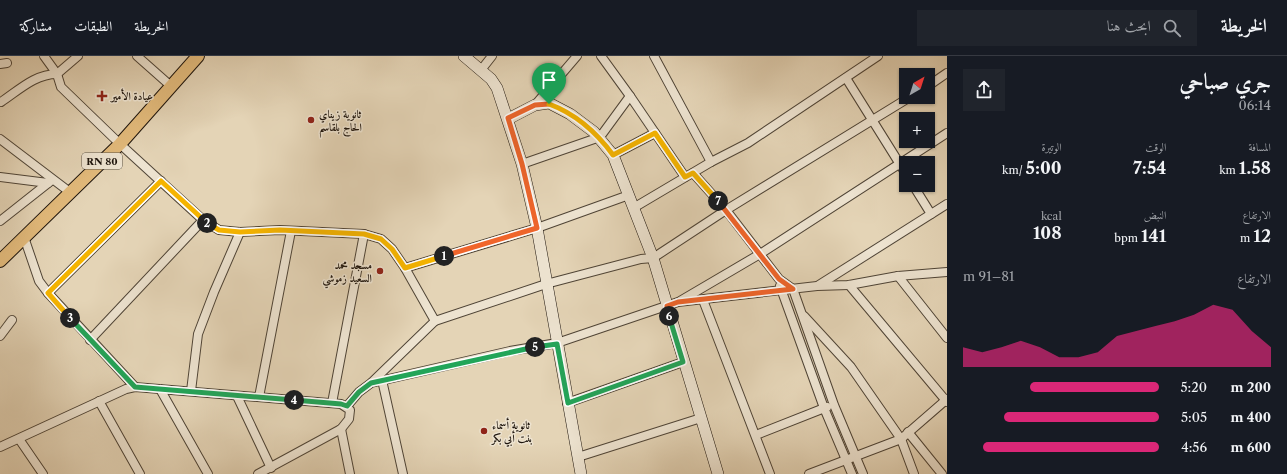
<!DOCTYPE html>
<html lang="ar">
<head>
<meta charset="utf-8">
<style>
  :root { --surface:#171b24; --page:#20242c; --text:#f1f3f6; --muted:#9ea1a6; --line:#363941; --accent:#db2777 }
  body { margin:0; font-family:"Libre Caslon Text",Amiri,serif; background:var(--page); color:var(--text); direction:rtl; height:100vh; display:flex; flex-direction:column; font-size:15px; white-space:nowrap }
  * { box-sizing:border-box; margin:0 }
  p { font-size:13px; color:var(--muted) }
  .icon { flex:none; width:22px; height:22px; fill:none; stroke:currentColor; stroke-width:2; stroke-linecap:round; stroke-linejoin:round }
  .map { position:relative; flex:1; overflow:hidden; direction:ltr }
  .sheet { display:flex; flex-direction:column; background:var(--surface); width:340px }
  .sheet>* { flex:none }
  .needle { width:26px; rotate:39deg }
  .fabs { position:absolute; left:899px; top:12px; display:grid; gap:8px }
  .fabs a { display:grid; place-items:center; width:36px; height:36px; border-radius:0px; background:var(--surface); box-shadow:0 1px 3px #0004; font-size:20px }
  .pin { position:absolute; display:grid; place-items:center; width:34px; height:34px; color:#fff; margin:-41px -17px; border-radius:50% 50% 50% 0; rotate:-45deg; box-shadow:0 0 4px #0007 }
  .pin .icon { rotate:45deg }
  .km { position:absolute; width:20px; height:20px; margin:-10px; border-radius:50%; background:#222; color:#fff; font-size:11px; line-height:20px; text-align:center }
  .round { display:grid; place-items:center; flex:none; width:42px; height:42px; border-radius:0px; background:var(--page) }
  .headline { display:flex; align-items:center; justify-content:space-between; height:68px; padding:0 16px }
  h1 { font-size:22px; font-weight:700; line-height:30px }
  .metrics { display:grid; grid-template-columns:repeat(3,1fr); gap:6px; height:68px; padding:4px 16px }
  .metrics div { display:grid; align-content:center }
  .metrics b { font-size:17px; font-weight:700 }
  .metrics small { font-size:11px; font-weight:400 }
  .metrics p { font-size:11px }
  .chart { height:112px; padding:8px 16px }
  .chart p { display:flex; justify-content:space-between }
  .chart svg { width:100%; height:72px; margin-top:4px; fill:var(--accent); opacity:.7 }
  ul { padding:0 16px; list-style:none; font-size:13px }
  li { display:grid; grid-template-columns:64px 48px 1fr; align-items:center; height:30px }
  li i { height:10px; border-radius:5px; background:var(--accent) }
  header { display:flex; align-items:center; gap:24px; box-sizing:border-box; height:56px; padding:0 20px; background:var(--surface); border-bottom:1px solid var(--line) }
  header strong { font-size:19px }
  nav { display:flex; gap:22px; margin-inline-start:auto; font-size:14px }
  .search { width:280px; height:36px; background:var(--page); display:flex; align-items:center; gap:10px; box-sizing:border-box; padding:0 14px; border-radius:0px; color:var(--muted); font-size:15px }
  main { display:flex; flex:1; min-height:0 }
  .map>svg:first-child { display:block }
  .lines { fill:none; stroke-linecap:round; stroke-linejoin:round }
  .street-casing { stroke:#4f4436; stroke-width:10 }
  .secondary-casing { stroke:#1d140c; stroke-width:12 }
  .primary-casing { stroke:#1d140c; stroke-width:14 }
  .street { stroke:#ede3d0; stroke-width:8 }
  .secondary { stroke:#ede3d0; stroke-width:11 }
  .primary { stroke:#e2ba7b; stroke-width:12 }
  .split-1-casing { stroke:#fff; stroke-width:8 }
  .split-2-casing { stroke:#fff; stroke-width:8 }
  .split-3-casing { stroke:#fff; stroke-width:8 }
  .split-4-casing { stroke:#fff; stroke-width:8 }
  .split-5-casing { stroke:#fff; stroke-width:8 }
  .split-6-casing { stroke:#fff; stroke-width:8 }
  .split-7-casing { stroke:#fff; stroke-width:8 }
  .split-8-casing { stroke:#fff; stroke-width:8 }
  .split-1 { stroke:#f0652b; stroke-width:5 }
  .split-2 { stroke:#f5b400; stroke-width:5 }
  .split-3 { stroke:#f5b400; stroke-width:5 }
  .split-4 { stroke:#22a559; stroke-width:5 }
  .split-5 { stroke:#22a559; stroke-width:5 }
  .split-6 { stroke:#22a559; stroke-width:5 }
  .split-7 { stroke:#f0652b; stroke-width:5 }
  .split-8 { stroke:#f5b400; stroke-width:5 }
  .poi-dot { fill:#8f2418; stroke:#ede3d0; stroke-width:1.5 }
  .labels { text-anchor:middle; stroke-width:3; stroke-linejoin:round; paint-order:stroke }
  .shield { fill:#ede3d0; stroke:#5b5247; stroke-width:1 }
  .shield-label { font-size:10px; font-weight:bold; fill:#1d140c }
  .poi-label { font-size:11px; font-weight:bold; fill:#1d140c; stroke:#ede3d0; text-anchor:start }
</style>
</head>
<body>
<header>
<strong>الخريطة</strong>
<div class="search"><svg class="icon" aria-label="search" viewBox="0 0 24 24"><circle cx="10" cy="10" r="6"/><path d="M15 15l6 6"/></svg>ابحث هنا</div>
<nav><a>الخريطة</a><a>الطبقات</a><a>مشاركة</a></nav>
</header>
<main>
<section class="sheet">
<div class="headline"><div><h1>جري صباحي</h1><p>06:14</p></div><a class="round"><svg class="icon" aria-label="share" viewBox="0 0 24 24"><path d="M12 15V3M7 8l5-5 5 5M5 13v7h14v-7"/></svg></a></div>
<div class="metrics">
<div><p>المسافة</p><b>1.58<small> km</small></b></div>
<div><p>الوقت</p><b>7:54</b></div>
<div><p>الوتيرة</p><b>5:00<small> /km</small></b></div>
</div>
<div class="metrics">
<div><p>الارتفاع</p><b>12<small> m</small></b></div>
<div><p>النبض</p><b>141<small> bpm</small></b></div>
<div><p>kcal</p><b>108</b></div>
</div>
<div class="chart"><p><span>الارتفاع</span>81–91 m</p>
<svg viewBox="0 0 160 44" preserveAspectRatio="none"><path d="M0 44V32L10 35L20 32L30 28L40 32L50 38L60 38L70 35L80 25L90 22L100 19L110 16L120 12L130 6L140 9L150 22L160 32V44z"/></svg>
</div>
<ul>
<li><b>200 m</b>5:20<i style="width:66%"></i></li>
<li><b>400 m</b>5:05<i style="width:79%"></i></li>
<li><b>600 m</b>4:56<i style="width:90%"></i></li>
</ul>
</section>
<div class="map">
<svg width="947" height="418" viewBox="0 0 947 418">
  <rect width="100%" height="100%" fill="#e4d4b6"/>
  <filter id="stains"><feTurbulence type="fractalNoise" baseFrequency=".005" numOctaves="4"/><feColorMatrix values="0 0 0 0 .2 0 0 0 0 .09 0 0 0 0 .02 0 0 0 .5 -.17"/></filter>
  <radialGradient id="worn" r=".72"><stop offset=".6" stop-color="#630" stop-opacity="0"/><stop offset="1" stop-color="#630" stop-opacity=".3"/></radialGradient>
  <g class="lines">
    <defs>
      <g id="street">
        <path d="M 44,0 L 57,18 L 61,31 L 120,88 L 203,164 L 219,174 L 240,176 L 280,174 L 364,178 L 381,183 L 392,193 L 405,212 L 435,265 L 372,326"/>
        <path d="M 137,0 L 172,31"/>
        <path d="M 654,0 L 711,106"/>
        <path d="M 0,8 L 7,7"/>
        <path d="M 481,14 L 492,0"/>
        <path d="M 846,22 L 906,118"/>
        <path d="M 928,30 L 947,17"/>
        <path d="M 630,40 L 685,121"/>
        <path d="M 1,46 C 19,34 35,18 57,18 L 78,0"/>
        <path d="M 535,49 L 577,0"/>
        <path d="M 0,83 L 71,137"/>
        <path d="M 613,99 L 655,77"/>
        <path d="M 522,108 L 600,81 L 630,40 L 601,0"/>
        <path d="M 693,117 L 726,154 L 779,223 L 793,233 L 834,349 L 863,418"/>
        <path d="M 0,121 L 48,127"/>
        <path d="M 913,129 L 931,158"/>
        <path d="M 635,151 L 711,106 L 748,87 L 878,0"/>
        <path d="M 0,165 L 52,124"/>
        <path d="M 24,181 L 39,225 L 48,237"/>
        <path d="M 405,212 L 537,172 L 629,139"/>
        <path d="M 898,220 L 947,282"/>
        <path d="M 819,229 L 947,148"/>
        <path d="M 849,229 L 947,346"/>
        <path d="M 780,230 L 824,352 L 852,418"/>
        <path d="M 703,244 L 770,418"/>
        <path d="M 680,245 L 760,198 L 947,77"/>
        <path d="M 804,260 L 851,311 L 901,383 L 947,343"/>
        <path d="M 435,265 L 546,228 L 641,203 L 653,202 L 726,154 L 910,41"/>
        <path d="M 0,280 L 12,264"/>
        <path d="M 90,284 L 203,164"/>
        <path d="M 382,324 L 403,418"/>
        <path d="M 135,331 L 48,237 L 161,125"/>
        <path d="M 160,333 L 208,418"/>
        <path d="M 191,335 L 198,278 L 214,236 L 240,176"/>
        <path d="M 237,340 L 271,412"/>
        <path d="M 259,341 L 291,175"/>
        <path d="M 99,345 L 140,418"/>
        <path d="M 332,347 L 364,178"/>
        <path d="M 567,347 L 683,306"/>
        <path d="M 347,350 L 359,336 L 371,327 L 510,295 L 557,287 L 678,246 L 817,230 L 849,229 L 898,220 L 947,216"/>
        <path d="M 341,373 L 350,418"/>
        <path d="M 908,376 L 942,418"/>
        <path d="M 756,379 L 827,351"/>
        <path d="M 19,383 L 43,418"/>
        <path d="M 0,391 L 126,333 L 135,331 L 341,348 L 350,354 L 349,363 L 341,373 L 258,418"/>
        <path d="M 578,401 L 701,362"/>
        <path d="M 809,418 L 901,383 L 914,418"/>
      </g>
      <g id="secondary">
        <path d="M 464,0 L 491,23 L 497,32 L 522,108 L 537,172 L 581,418"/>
        <path d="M 508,63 L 535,49 L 549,47 L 570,58 L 594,76 L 613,99 L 653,202 L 718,418"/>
      </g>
      <path id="primary" d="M 0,205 L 120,88 L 198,0"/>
    </defs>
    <use href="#street" class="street-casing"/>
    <use href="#secondary" class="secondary-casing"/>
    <use href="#primary" class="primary-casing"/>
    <use href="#street" class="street"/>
    <use href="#secondary" class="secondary"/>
    <use href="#primary" class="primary"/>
  </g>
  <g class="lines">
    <defs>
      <path id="split-1" d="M 444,200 L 537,172 L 522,108 L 508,62 L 535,49 L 549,48"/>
      <path id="split-2" d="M 207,167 L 219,174 L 240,176 L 280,174 L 364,178 L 381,183 L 392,193 L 405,212 L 444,200"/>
      <path id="split-3" d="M 70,262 L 48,237 L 161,125 L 207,167"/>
      <path id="split-4" d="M 70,262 L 135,331 L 294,344"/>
      <path id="split-5" d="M 294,344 L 341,348 L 347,350 L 359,336 L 371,327 L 535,291"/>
      <path id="split-6" d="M 535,291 L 557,288 L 568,347 L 683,306 L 669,260"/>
      <path id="split-7" d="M 669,260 L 667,250 L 678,246 L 793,233 L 779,223 L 718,145"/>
      <path id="split-8" d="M 549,48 C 576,58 597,77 613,99 L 655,77 L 685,121 L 693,117 L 718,145"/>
    </defs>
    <use href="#split-1" class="split-1-casing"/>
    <use href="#split-2" class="split-2-casing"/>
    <use href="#split-3" class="split-3-casing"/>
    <use href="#split-4" class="split-4-casing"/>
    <use href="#split-5" class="split-5-casing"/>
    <use href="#split-6" class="split-6-casing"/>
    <use href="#split-7" class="split-7-casing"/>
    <use href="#split-8" class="split-8-casing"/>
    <use href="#split-1" class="split-1"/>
    <use href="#split-2" class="split-2"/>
    <use href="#split-3" class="split-3"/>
    <use href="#split-4" class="split-4"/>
    <use href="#split-5" class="split-5"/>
    <use href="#split-6" class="split-6"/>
    <use href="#split-7" class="split-7"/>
    <use href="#split-8" class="split-8"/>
  </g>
  <g class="poi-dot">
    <path d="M100 34h4v4h4v4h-4v4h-4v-4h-4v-4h4z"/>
    <circle cx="311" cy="64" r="4"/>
    <circle cx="380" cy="215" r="4"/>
    <circle cx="484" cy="375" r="4"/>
  </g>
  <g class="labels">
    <rect class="shield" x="82" y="97" width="40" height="16" rx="3"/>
    <g class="shield-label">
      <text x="102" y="109">RN 80</text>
    </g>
    <g class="poi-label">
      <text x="111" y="44">عيادة الأمير</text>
      <text x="319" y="62">ثانوية زيناي<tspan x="319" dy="13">الحاج بلقاسم</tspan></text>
      <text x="372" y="213" text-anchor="end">مسجد محمد<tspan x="372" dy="13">السعيد زموشي</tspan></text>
      <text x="492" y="373">ثانوية أسماء<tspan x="492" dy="13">بنت أبي بكر</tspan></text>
    </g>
  </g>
  <rect width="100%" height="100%" filter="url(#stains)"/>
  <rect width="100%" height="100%" fill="url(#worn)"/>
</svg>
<div class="fabs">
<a><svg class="needle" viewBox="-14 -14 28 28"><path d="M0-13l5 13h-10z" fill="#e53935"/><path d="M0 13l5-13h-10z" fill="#9ea1a6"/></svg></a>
<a>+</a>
<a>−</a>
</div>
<div class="pin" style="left:549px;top:48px;background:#1e9e55"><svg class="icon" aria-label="arrive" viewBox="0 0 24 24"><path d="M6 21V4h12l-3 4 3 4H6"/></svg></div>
<b class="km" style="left:444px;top:200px">1</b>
<b class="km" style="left:207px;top:167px">2</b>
<b class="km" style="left:70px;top:262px">3</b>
<b class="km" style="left:294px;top:344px">4</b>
<b class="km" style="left:535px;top:291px">5</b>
<b class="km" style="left:669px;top:260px">6</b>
<b class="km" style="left:718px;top:145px">7</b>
</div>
</main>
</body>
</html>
